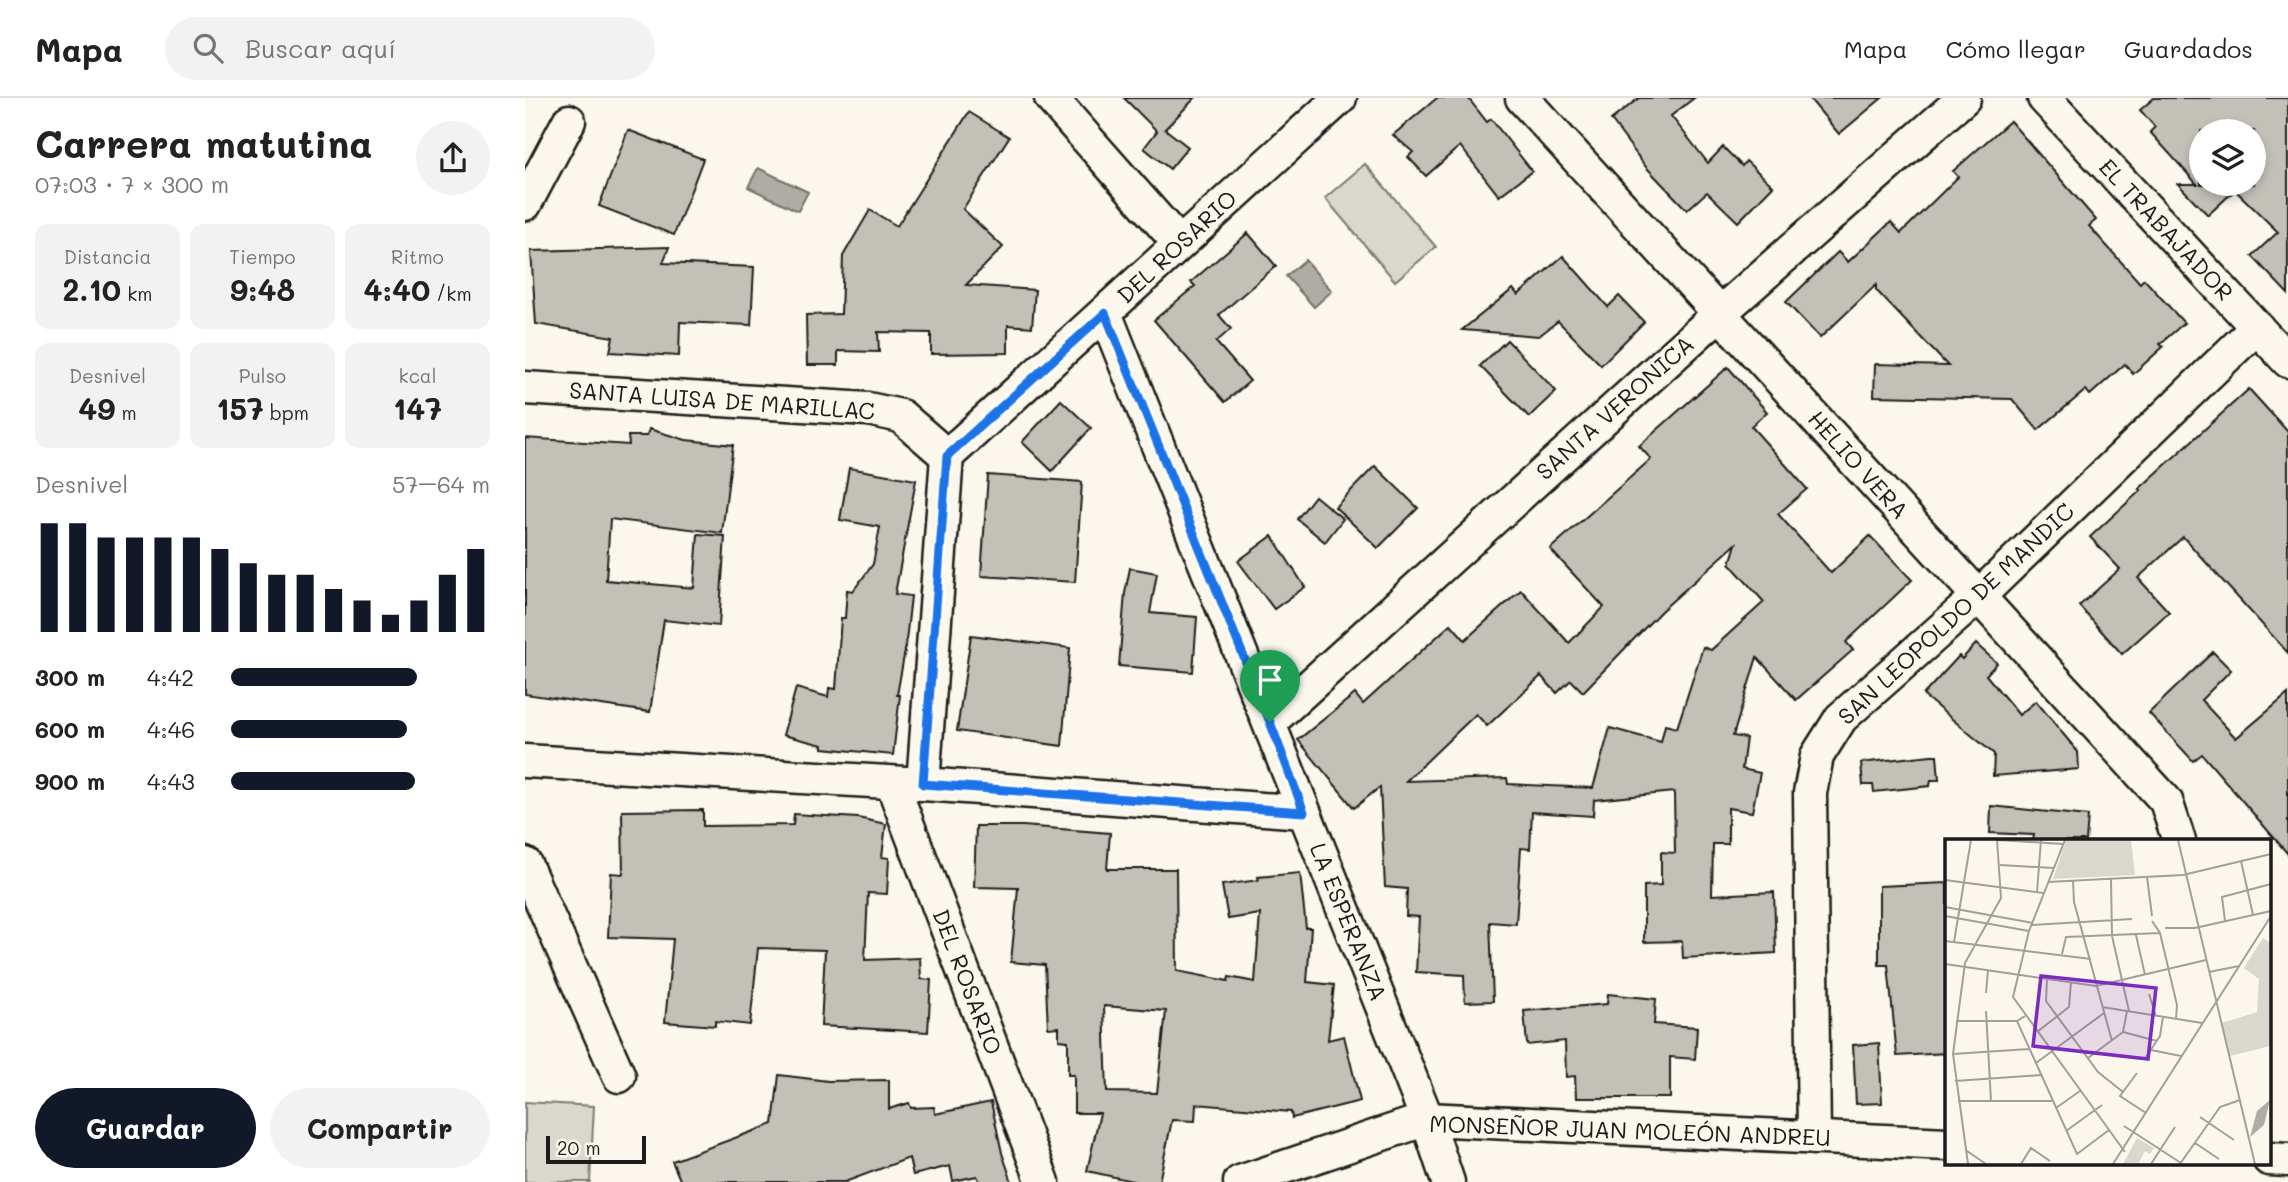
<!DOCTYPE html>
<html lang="es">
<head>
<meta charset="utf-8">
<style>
  :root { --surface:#fff; --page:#f2f2f2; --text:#222; --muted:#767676; --line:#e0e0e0; --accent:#111827 }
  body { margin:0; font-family:Mali,sans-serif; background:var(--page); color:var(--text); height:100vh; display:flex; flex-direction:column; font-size:26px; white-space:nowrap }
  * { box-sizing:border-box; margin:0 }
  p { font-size:23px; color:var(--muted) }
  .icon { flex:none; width:38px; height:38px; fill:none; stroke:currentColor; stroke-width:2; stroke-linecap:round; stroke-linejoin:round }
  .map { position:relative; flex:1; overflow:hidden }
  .drawer { display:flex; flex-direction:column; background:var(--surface); width:525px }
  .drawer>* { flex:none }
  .fabs { position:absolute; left:1664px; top:21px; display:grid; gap:14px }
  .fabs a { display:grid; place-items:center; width:77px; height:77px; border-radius:50%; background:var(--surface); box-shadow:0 4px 10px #0003; font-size:35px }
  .scale { position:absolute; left:21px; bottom:18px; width:100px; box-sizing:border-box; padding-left:7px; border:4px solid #1c1c1c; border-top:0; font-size:19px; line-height:24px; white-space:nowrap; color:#1c1c1c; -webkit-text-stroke:5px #fbf7ec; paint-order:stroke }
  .pin { position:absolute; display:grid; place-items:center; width:60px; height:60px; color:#fff; margin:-72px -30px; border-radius:50% 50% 50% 0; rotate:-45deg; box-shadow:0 0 7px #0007 }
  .pin .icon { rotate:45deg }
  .round { display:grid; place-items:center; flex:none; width:74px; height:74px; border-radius:37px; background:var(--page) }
  .headline { display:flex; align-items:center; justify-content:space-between; height:119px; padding:0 35px }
  h1 { font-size:38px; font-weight:700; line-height:52px }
  .metrics { display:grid; grid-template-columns:repeat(3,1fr); gap:10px; height:119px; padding:7px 35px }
  .metrics div { display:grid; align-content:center; border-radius:14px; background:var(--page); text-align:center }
  .metrics b { font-size:30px; font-weight:700 }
  .metrics small { font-size:19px; font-weight:400 }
  .metrics p { font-size:19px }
  .chart { height:196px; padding:14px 35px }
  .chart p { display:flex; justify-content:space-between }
  .chart svg { width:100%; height:126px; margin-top:7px; stroke:var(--accent); stroke-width:6 }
  .cta { display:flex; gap:14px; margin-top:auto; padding:14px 35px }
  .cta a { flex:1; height:80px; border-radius:42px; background:var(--accent); color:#fff; font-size:28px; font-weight:700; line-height:80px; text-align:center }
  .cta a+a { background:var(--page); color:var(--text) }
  ul { padding:0 35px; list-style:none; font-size:23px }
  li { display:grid; grid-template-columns:112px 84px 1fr; align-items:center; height:52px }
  li i { height:18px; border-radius:9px; background:var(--accent) }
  header { display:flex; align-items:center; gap:42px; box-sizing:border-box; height:98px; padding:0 35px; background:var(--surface); border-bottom:2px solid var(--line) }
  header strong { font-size:33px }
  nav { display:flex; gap:38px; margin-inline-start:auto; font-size:24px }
  .search { width:490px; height:63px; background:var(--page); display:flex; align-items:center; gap:18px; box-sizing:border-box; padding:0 24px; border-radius:38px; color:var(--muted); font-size:26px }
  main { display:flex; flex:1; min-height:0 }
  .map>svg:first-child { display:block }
  .green { fill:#dad7ce; stroke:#7b7a75; stroke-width:2 }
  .water { fill:#afaca5; stroke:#74726e; stroke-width:2 }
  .building { fill:#c3c0b8; stroke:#1c1c1c; stroke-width:2; fill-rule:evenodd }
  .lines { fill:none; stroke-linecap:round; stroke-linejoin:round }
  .street-casing { stroke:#1c1c1c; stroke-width:37 }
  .street { stroke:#fbf7ec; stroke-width:32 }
  .route-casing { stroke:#fff; stroke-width:14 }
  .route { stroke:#1a73e8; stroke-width:9 }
  .labels { text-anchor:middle; stroke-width:7; stroke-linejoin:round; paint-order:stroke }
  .street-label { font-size:23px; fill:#1c1c1c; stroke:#fbf7ec }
  .inset-road { fill:none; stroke:#a29f99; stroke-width:2 }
  .view { fill:#7b2cbf; fill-opacity:0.15; stroke:#7b2cbf; stroke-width:3.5 }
  .inset-edge { fill:none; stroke:#1c1c1c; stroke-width:3.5 }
</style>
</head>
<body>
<header>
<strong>Mapa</strong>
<div class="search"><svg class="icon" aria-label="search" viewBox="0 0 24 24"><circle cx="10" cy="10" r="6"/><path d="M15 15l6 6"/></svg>Buscar aquí</div>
<nav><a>Mapa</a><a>Cómo llegar</a><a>Guardados</a></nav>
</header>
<main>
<section class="drawer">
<div class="headline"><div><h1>Carrera matutina</h1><p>07:03 · 7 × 300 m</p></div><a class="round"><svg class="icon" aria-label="share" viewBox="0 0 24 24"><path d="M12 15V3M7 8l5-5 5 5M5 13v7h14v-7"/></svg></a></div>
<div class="metrics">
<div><p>Distancia</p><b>2.10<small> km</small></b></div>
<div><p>Tiempo</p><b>9:48</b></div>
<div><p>Ritmo</p><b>4:40<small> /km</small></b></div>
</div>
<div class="metrics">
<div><p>Desnivel</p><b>49<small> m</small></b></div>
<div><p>Pulso</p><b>157<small> bpm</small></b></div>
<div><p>kcal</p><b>147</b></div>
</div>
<div class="chart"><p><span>Desnivel</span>57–64 m</p>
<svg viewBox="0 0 160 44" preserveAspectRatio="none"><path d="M5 44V6M15 44V6M25 44V11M35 44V11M45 44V11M55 44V11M65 44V15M75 44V20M85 44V24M95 44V24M105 44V29M115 44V33M125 44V38M135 44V33M145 44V24M155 44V15"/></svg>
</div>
<ul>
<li><b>300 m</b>4:42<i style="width:72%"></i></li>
<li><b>600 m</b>4:46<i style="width:68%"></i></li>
<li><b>900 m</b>4:43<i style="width:71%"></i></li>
</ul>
<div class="cta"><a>Guardar</a><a>Compartir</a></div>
</section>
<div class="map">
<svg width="1763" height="1084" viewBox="0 0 1763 1084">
  <rect width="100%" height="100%" fill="#fbf7ec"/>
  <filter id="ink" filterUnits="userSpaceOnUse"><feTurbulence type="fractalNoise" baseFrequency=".0143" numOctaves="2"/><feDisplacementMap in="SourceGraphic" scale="14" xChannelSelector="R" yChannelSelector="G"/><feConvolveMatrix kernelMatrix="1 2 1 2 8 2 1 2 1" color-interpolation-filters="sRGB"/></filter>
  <g filter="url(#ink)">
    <g class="green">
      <path d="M 840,66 L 911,149 L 870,183 L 800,100 Z"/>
      <path d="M 0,1004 L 69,1008 L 65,1084 L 0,1084 Z"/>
    </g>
    <g class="water">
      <path d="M 233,70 L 283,94 L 273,113 L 223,89 Z"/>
      <path d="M 780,162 L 807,193 L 789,209 L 761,178 Z"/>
    </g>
    <g class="building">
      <path d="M 599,0 L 670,0 L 640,31 L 663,49 L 645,71 L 619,50 L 632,33 Z"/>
      <path d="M 912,0 L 943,0 L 962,24 L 966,21 L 1007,73 L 974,98 L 935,48 L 901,78 L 883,59 L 888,54 L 868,37 Z"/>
      <path d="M 1114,0 L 1169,0 L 1146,18 L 1183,65 L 1198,49 L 1217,68 L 1221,63 L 1248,88 L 1213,124 L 1182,94 L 1162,112 L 1121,69 L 1086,22 Z"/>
      <path d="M 1284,0 L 1357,0 L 1314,36 Z"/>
      <path d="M 1629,0 L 1763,0 L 1763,196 L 1727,158 L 1753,134 L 1710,92 L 1683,117 L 1653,86 L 1672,86 L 1625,34 L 1630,29 L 1615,12 ZM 1676,33 L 1729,33 L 1729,86 L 1676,86 Z"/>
      <path d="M 444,14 L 484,39 L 438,111 L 478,149 L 441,187 L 510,192 L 507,229 L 483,227 L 483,255 L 406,256 L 406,235 L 353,234 L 354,254 L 313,253 L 313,267 L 282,267 L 281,217 L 316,216 L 318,158 L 345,112 L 372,128 Z"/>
      <path d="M 1485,23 L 1571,122 L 1564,128 L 1615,185 L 1619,181 L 1659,225 L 1635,246 L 1638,249 L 1608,276 L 1600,266 L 1565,297 L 1561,292 L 1513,332 L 1487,301 L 1349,298 L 1350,266 L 1423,268 L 1351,192 L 1351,187 L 1295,240 L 1261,204 L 1313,154 L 1323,164 L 1366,124 L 1376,135 L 1433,79 L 1428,73 Z"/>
      <path d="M 103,32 L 178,61 L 149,137 L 74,108 Z"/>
      <path d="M 723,135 L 751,168 L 694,217 L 706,231 L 691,244 L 725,283 L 700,304 L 629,222 L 670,188 L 666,184 Z"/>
      <path d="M 144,149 L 138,165 L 229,169 L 226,227 L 155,224 L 154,258 L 85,254 L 88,239 L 11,226 L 6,153 Z"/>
      <path d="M 1038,158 L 1083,209 L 1094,198 L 1119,224 L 1076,267 L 1033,223 L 1014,238 L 937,232 L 988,191 L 993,197 Z"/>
      <path d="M 982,242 L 1031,293 L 1004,319 L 955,268 Z"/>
      <path d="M 1203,269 L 1242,314 L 1226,328 L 1282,391 L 1253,416 L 1306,475 L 1345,438 L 1387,482 L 1321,544 L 1328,552 L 1271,602 L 1232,559 L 1208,638 L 1221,640 L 1217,671 L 1235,675 L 1227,714 L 1203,710 L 1203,746 L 1188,746 L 1187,797 L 1249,794 L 1251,855 L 1158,860 L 1157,843 L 1119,844 L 1119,788 L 1136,787 L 1136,754 L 1150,755 L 1149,694 L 1069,702 L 1068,718 L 1007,714 L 1005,751 L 996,750 L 991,826 L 965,824 L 968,903 L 940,904 L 939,877 L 891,874 L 894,819 L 881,818 L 882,791 L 860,789 L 855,689 L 829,710 L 773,642 L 830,596 L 838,606 L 926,526 L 940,542 L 996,492 L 1044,545 L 1079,509 L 1025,451 L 1126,361 L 1114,348 ZM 1211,446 L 1205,466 L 1239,504 L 1186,552 L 1178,549 L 1152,630 L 1140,627 L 1136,644 L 1085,630 L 1068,690 L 983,686 L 982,680 L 881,683 L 951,616 L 962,628 L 1016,578 L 1032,595 L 1046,582 L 1058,594 L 1136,513 Z"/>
      <path d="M 1724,291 L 1763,334 L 1763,555 L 1658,439 L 1613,480 L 1644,514 L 1597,556 L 1554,508 L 1595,471 L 1565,439 L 1616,392 L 1614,391 Z"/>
      <path d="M 536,302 L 566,330 L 527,373 L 497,344 Z"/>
      <path d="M 124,331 L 161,342 L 208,347 L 197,435 L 85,421 L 81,482 L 169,490 L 173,436 L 200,438 L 194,528 L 139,522 L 125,614 L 0,596 L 0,340 L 104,347 L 103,338 L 122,338 Z"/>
      <path d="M 850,368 L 893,410 L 853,450 L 810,409 Z"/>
      <path d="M 324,370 L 391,382 L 370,496 L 386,498 L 380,552 L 372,597 L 375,597 L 368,657 L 298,650 L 298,647 L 258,637 L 271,590 L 303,599 L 304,590 L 311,591 L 316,520 L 320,520 L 322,492 L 328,493 L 348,466 L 355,429 L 315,422 Z"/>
      <path d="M 463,377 L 557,384 L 550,484 L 456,478 Z"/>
      <path d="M 790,398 L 818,421 L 800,444 L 772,421 Z"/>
      <path d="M 747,438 L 780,489 L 749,511 L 713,463 Z"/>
      <path d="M 605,470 L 632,475 L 625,515 L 672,519 L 668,574 L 594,568 L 600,495 Z"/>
      <path d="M 446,537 L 545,550 L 537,648 L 432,633 Z"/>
      <path d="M 1451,546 L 1472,565 L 1461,577 L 1494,617 L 1511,603 L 1553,654 L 1554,671 L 1468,678 L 1469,656 L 1398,597 L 1434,558 L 1437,561 Z"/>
      <path d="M 1688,554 L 1706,572 L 1676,602 L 1711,640 L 1763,596 L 1763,756 L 1677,656 L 1668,663 L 1624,615 Z"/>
      <path d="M 1406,657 L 1412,657 L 1414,682 L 1406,682 L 1405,688 L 1349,694 L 1348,687 L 1338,687 L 1336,665 Z"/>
      <path d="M 1466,708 L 1563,718 L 1561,743 L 1508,743 L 1509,737 L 1465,735 Z"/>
      <path d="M 178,712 L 178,728 L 268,727 L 269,716 L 333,720 L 361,726 L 357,759 L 364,760 L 362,796 L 343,795 L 340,862 L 395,860 L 396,881 L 406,882 L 403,934 L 296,928 L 300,852 L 233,850 L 225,927 L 190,923 L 190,928 L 140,924 L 148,841 L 83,839 L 86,775 L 98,776 L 97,713 Z"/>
      <path d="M 451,728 L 498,728 L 585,735 L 582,771 L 651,771 L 652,873 L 703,883 L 704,879 L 730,884 L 735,816 L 703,821 L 697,787 L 734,782 L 733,779 L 775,775 L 781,830 L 786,830 L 782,884 L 809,887 L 803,942 L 819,938 L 835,1003 L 767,1020 L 766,1014 L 671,1006 L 670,1023 L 647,1022 L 634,1084 L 612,1084 L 562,1073 L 575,1015 L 549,1015 L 549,977 L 543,977 L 543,943 L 534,942 L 534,929 L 523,930 L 520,867 L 486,864 L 493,790 L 449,789 ZM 579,908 L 641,913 L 632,995 L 582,994 Z"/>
      <path d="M 1422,785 L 1422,955 L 1372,958 L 1363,867 L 1354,867 L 1354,788 Z"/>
      <path d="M 1083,896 L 1131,901 L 1129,926 L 1172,929 L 1170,961 L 1145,959 L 1145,1000 L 1051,1000 L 1050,978 L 1041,979 L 1040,943 L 1002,947 L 999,913 L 1082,906 Z"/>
      <path d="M 1354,945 L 1357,1005 L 1331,1006 L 1328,947 Z"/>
      <path d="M 254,977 L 303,983 L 364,982 L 364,1011 L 384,1005 L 386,1010 L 409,1009 L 410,1016 L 466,1004 L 477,1055 L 487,1084 L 455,1084 L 452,1078 L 428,1083 L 425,1068 L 388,1077 L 384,1060 L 320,1084 L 156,1084 L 147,1063 L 248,1026 Z"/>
    </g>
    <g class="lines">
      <defs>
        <g id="street">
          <path d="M 526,0 L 654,145"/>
          <path d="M 997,0 L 1641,703 L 1654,743"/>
          <path d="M 1519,0 L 1763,263"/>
          <path d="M 0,106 L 44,23"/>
          <path d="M 580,215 L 902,1021 L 923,1084"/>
          <path d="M 0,290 L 343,311 L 376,318 L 422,358"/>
          <path d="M 745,624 L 1195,215 L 1439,0"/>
          <path d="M 0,663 L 398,686 L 779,714"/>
          <path d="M 367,685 L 518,1084"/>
          <path d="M 398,686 L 422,358 L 815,0"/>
          <path d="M 0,766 L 94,978"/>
          <path d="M 1289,1040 L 1285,695 L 1292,658 L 1316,620 L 1454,498 L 1732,229"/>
          <path d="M 1744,1061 L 1763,1062"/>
          <path d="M 715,1084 L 902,1021 L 1422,1046"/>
        </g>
      </defs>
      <use href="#street" class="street-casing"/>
      <use href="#street" class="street"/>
    </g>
  </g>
  <g class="lines" filter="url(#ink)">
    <defs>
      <path id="route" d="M 580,215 L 745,624 L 779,714 L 398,686 L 422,358 Z"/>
    </defs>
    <use href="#route" class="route-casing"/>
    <use href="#route" class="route"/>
  </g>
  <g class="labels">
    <g class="street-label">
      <text transform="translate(1641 132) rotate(47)" y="8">EL TRABAJADOR</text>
      <text transform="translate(652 149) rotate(-43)" y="8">DEL ROSARIO</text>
      <text transform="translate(197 303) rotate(4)" y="8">SANTA LUISA DE MARILLAC</text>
      <text transform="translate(1090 310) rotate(-42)" y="8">SANTA VERONICA</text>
      <text transform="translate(1333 367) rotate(48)" y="8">HELIO VERA</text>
      <text transform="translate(1431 516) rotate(-43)" y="8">SAN LEOPOLDO DE MANDIC</text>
      <text transform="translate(823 824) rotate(68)" y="8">LA ESPERANZA</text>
      <text transform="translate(442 884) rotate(69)" y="8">DEL ROSARIO</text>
      <text transform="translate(1105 1033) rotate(2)" y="8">MONSEÑOR JUAN MOLEÓN ANDREU</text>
    </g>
  </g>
  <g transform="translate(1420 741)">
    <rect width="326" height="326" fill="#fbf7ec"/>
    <path d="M 121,1 L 186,1 L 190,36 L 108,40 ZM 318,99 L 325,104 L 325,207 L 285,217 L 277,184 L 312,173 L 314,140 L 299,129 ZM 192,299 L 209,309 L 205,315 L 200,312 L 193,325 L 178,325 Z" fill="#dad7ce"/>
    <path d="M 325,261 L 319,286 L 305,298 L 312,272 Z" fill="#afaca5"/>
    <path class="inset-road" d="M 53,1 L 118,5M 120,1 L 84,92 L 68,158 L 180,313M 233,1 L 310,325M 296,22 L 308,76M 55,26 L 109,29M 202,38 L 207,77M 166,40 L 167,97 L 184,172M 0,41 L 98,54M 128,41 L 129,63 L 167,202M 103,43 L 238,36 L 326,15M 92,53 L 96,1M 0,68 L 88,84M 0,77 L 84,92M 207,82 L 215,94 L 232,166 L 231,180M 280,82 L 277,58 L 326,45M 87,86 L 187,80M 220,89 L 250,89 L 326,72M 191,96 L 200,136M 0,102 L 146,120M 9,103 L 26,1M 117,115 L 121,98 L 215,94M 0,125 L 151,147 L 261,121M 264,133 L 294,127M 102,139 L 101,162 L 153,233 L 178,253M 41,154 L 43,131M 204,155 L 211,177M 157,168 L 257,184M 41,172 L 46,262M 11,182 L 72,182 L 80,177M 72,182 L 132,315 L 164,291M 92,193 L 124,168 L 126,143M 178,193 L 212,202M 206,211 L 236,217M 8,215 L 84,210M 201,218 L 215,197 L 218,178M 143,219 L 178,193 L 182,172M 91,224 L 159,174M 192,234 L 175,257 L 201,274M 10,242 L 96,236M 13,262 L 108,262M 111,269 L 135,252M 255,278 L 289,301M 179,287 L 236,324M 121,292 L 157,266M 250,304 L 274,320M 22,312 L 41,325M 23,325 L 8,215 L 20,124 L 56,59 L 52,1M 76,325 L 86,309 L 105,322M 168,325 L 326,77M 206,325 L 230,288M 235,325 L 275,268 L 295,261"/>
    <path class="view" d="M 96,137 L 211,149 L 203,220 L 88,207 Z"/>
    <rect width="326" height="326" class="inset-edge"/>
  </g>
</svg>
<div class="fabs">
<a><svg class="icon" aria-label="layers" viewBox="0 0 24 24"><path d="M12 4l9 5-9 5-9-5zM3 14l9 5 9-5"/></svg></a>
</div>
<div class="scale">20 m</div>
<div class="pin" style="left:745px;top:624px;background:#1e9e55"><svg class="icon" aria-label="arrive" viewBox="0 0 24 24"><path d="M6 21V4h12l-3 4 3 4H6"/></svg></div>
</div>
</main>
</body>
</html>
